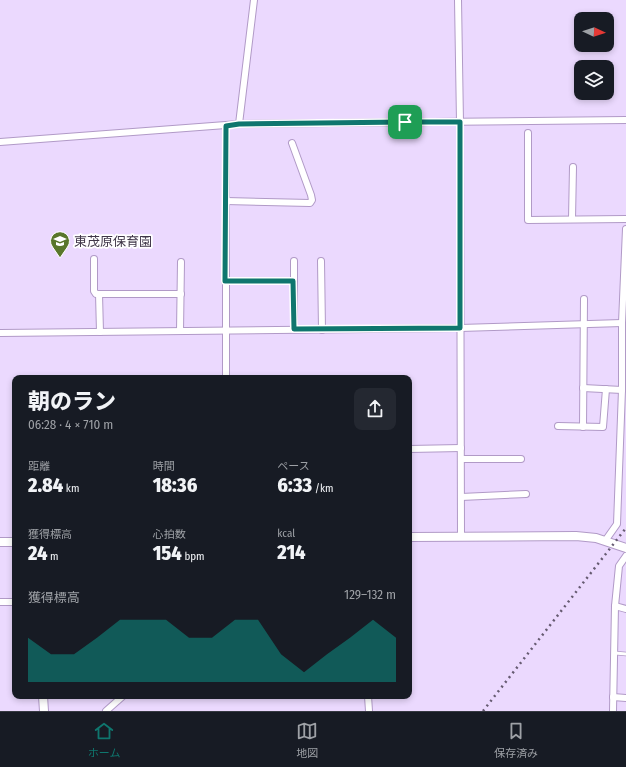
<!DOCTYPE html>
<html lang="ja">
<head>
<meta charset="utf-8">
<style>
  :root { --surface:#171b24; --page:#242831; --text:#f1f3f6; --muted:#9ea1a6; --line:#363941; --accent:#0f766e }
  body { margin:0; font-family:"Fira Sans Condensed","Noto Sans JP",sans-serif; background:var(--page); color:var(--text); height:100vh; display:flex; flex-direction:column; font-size:15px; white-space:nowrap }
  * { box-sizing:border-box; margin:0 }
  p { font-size:13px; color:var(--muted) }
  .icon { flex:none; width:22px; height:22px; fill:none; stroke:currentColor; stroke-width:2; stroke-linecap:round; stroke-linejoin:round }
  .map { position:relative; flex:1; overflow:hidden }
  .side { position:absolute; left:12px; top:375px; width:400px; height:324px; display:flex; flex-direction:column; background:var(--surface); border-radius:8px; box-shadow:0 2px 6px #0003 }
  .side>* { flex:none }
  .needle { width:26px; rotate:94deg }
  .fabs { position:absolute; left:574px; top:12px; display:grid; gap:8px }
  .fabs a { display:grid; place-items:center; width:40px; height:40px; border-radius:8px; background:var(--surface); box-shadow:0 2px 6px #0003; font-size:20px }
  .pin { position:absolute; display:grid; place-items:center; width:34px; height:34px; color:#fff; margin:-17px; border-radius:8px; box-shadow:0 2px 6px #0006 }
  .round { display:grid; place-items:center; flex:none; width:42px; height:42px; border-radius:8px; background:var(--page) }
  .overview { display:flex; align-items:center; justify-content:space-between; height:68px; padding:0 16px }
  h1 { font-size:22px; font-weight:800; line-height:30px }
  .stats { display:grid; grid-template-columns:repeat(3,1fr); gap:6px; height:68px; padding:4px 16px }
  .stats div { display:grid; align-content:center }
  .stats b { font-size:20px; font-weight:800 }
  .stats small { font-size:11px; font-weight:400 }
  .stats p { font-size:11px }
  .chart { height:112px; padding:8px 16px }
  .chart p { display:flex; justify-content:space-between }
  .chart svg { width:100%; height:72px; margin-top:4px; fill:var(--accent); opacity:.7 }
  .menu { display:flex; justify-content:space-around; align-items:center; height:56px; border-top:1px solid var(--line); background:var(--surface); font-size:11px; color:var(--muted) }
  .menu a { display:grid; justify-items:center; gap:2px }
  .menu .selected { color:var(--accent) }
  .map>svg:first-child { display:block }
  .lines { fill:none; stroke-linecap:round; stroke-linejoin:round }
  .service-casing { stroke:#b19ac7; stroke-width:4.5 }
  .minor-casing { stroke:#b19ac7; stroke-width:8 }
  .tertiary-casing { stroke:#b19ac7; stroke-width:10 }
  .service { stroke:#fff; stroke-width:3 }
  .minor { stroke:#fff; stroke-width:6 }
  .tertiary { stroke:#fff; stroke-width:8 }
  .rail { stroke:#655a70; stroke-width:2.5; stroke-dasharray:2 4; stroke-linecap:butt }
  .route-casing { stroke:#fff; stroke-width:8 }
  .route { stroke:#0f766e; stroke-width:5 }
  .labels { text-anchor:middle; stroke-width:3.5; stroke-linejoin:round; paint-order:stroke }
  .poi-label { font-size:13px; fill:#3f3648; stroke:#fff; text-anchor:start }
</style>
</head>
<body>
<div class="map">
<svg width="626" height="711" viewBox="0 0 626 711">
  <rect width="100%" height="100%" fill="#ebd9fe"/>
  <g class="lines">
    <defs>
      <path id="service" d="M 615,653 L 626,654"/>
      <g id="minor">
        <path d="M 458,0 L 460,122 L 461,537"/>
        <path d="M 239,124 L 254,0"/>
        <path d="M 226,126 L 226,378"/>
        <path d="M 528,133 L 528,220 L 626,219"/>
        <path d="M 0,142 L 239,124 L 626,120"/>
        <path d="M 226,201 L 310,203 L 312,200 L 311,195 L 292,143"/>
        <path d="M 572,219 L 573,167"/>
        <path d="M 94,259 L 94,291 L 96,294 L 181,294"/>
        <path d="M 321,261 L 322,330"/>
        <path d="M 225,281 L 293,281"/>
        <path d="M 99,294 L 100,332"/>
        <path d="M 294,329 L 294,261"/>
        <path d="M 180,331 L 181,262"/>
        <path d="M 0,333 L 460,328 L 622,323"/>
        <path d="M 583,388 L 622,390"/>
        <path d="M 558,426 L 603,427 L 606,389"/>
        <path d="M 583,427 L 584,299"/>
        <path d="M 409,449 L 461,448"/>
        <path d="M 461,459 L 521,459"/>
        <path d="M 461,497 L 526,494"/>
        <path d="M 605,541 L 617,524 L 622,390 L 622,323 L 626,229"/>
        <path d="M 0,602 L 15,602"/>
        <path d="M 615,606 L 626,609"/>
        <path d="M 368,696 L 369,711"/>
        <path d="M 613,697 L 626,698"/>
        <path d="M 106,711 L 123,696"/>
        <path d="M 613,711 L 615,606 L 619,566 L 626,556"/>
      </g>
      <g id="tertiary">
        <path d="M 409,537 L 576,536 L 596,538 L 626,548"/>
        <path d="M 0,542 L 15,542"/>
        <path d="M 43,696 L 44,711"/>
      </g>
    </defs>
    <use href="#service" class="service-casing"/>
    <use href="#minor" class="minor-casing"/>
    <use href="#tertiary" class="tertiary-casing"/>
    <use href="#service" class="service"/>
    <use href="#minor" class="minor"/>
    <use href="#tertiary" class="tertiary"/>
    <path class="rail" d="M 483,711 L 626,528"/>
  </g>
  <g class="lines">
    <defs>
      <path id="route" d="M 405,122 L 460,122 L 460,328 L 294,329 L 293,281 L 225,281 L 226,126 L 239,124 Z"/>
    </defs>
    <use href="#route" class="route-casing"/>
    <use href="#route" class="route"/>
  </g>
  <defs>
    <symbol id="school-pin" viewBox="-11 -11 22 30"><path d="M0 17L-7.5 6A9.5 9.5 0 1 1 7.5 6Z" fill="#59762b" stroke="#fff"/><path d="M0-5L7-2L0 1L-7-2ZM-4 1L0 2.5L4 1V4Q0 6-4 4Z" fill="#fff"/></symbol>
  </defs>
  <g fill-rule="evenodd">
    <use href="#school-pin" x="49" y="230" width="22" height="30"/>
  </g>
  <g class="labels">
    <g class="poi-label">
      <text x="74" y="246">東茂原保育園</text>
    </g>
  </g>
</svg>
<div class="fabs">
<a><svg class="needle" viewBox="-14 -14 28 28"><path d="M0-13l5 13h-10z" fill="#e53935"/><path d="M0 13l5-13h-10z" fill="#9ea1a6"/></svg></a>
<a><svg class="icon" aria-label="layers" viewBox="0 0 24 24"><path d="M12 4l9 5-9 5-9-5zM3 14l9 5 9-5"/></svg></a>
</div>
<div class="pin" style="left:405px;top:122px;background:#1e9e55"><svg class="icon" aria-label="arrive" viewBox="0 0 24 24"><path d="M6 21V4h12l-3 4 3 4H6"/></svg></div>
<section class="side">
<div class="overview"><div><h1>朝のラン</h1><p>06:28 · 4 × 710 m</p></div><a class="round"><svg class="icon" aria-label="share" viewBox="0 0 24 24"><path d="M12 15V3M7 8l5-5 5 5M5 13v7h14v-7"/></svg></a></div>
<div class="stats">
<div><p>距離</p><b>2.84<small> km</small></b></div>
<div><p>時間</p><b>18:36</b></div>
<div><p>ペース</p><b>6:33<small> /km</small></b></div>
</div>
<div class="stats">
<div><p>獲得標高</p><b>24<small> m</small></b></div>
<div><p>心拍数</p><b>154<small> bpm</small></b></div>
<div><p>kcal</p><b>214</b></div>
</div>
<div class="chart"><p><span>獲得標高</span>129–132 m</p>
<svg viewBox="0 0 160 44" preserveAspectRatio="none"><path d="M0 44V17L10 27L20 27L30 17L40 6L50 6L60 6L70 17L80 17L90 6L100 6L110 27L120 38L130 27L140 17L150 6L160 17V44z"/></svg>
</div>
</section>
</div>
<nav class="menu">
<a class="selected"><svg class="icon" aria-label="home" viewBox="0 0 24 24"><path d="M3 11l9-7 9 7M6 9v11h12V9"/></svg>ホーム</a>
<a><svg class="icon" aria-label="map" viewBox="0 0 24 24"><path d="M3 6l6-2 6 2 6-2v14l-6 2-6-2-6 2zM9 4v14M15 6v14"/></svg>地図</a>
<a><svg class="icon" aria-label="saved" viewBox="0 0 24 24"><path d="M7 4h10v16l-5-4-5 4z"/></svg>保存済み</a>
</nav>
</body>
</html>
